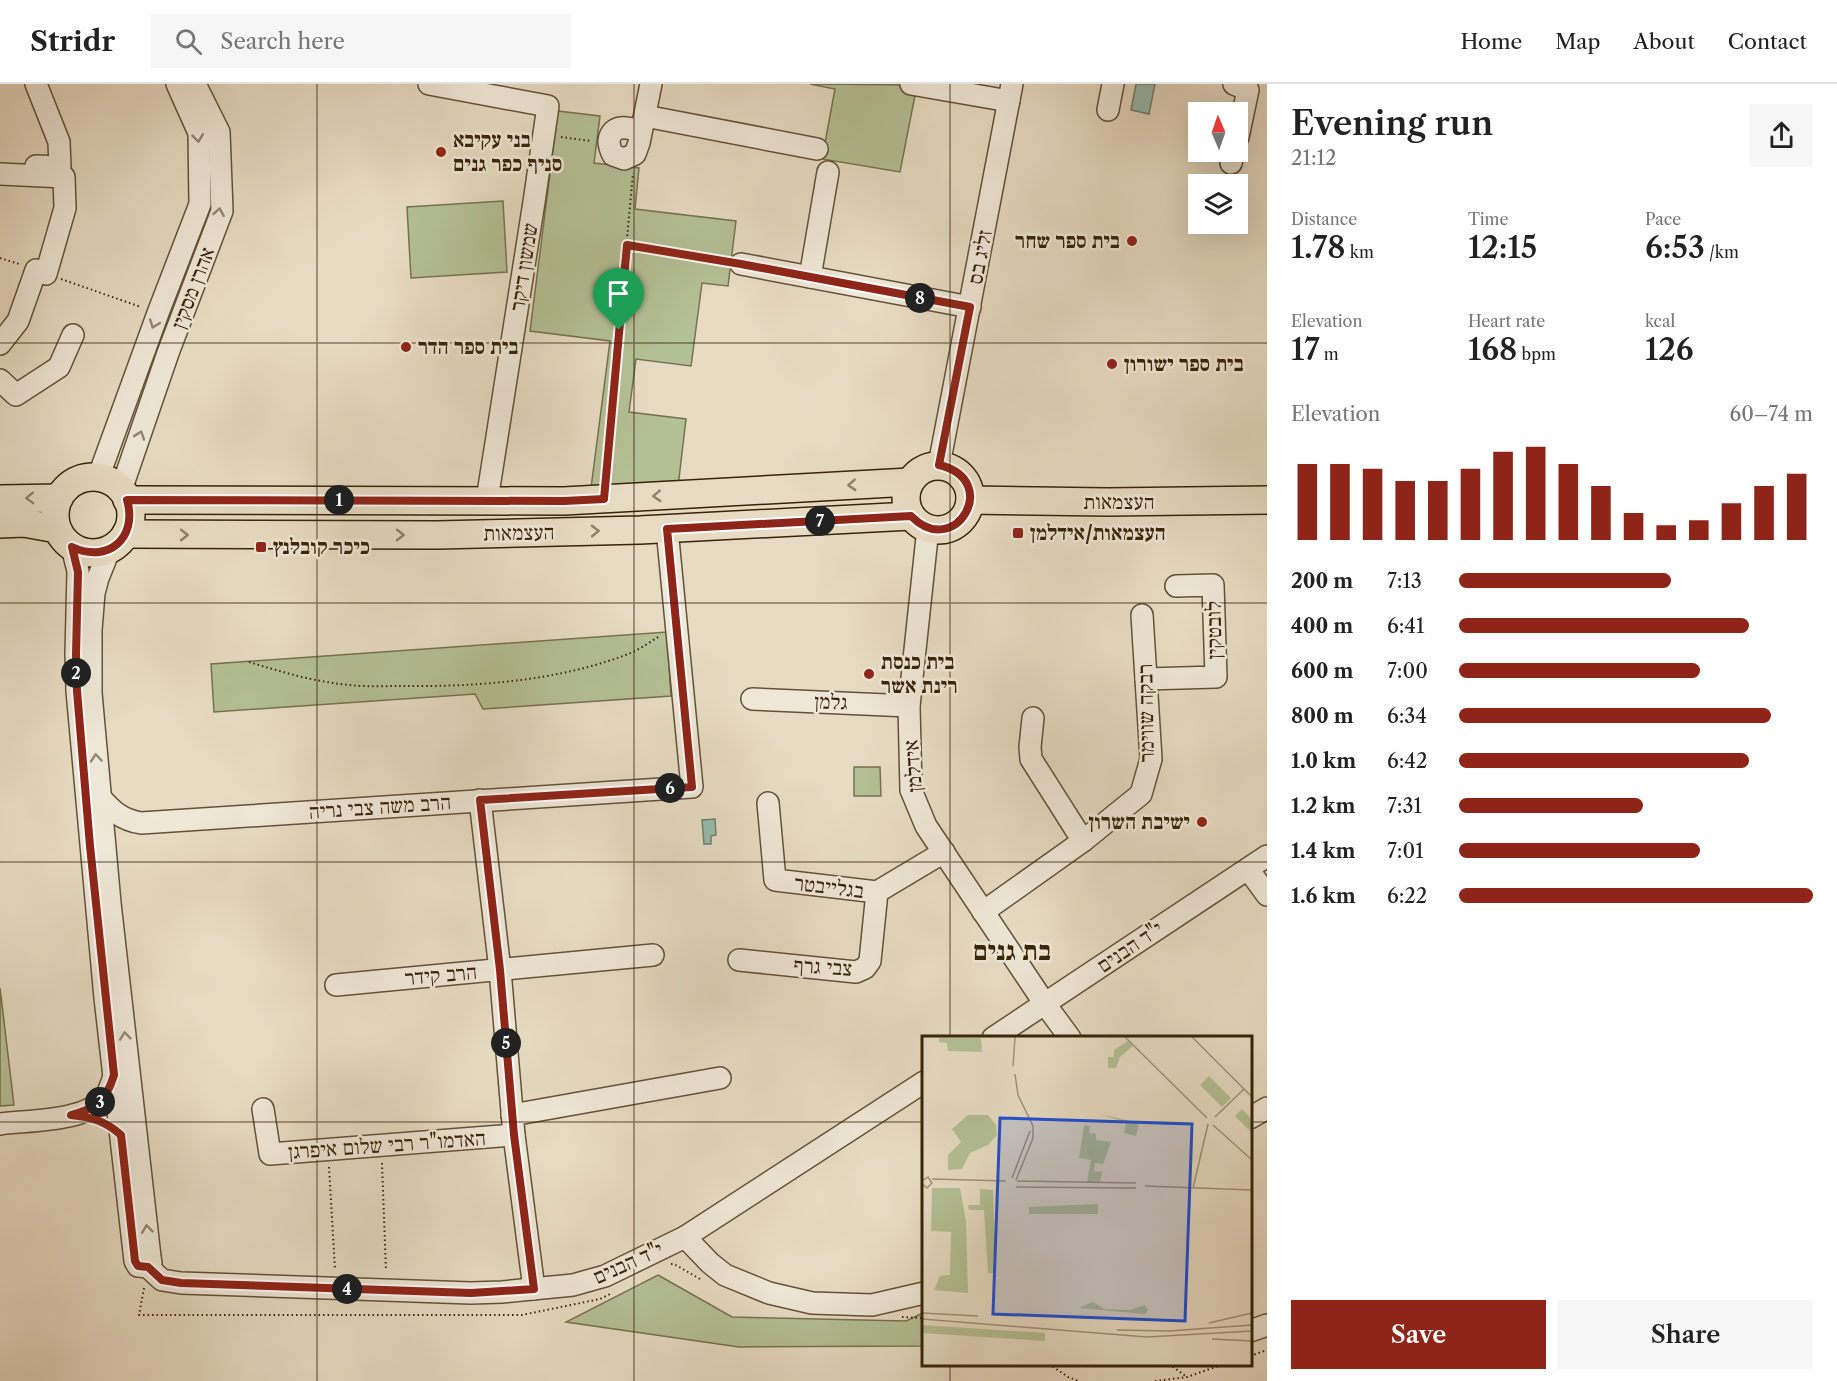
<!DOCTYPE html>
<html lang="en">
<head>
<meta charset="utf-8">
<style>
  :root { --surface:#fff; --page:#f6f6f6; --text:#222; --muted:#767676; --line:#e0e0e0; --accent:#8f2418 }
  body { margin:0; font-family:"Libre Caslon Text","Frank Ruhl Libre",serif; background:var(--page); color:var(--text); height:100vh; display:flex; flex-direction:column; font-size:22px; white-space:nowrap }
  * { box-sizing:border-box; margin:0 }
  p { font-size:20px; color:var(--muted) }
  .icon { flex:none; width:33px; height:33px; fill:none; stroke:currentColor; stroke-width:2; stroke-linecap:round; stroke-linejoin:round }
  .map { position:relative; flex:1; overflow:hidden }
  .side { display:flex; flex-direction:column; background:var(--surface); width:570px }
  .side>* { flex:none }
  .needle { width:39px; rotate:358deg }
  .fabs { position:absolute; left:1188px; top:18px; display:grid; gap:12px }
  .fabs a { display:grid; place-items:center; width:60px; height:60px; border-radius:0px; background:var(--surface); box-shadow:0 6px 24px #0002; font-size:30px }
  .pin { position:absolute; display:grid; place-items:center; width:51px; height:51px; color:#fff; margin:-62px -26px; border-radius:50% 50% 50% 0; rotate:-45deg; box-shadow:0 0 6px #0007 }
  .pin .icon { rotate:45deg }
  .km { position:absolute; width:30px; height:30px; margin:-15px; border-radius:50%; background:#222; color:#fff; font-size:16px; line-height:30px; text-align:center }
  .round { display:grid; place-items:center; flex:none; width:63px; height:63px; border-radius:0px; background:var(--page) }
  .summary { display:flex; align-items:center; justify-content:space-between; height:102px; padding:0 24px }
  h1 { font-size:33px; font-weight:600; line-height:45px }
  .figures { display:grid; grid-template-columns:repeat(3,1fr); gap:9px; height:102px; padding:6px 24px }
  .figures div { display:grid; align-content:center }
  .figures b { font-size:30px; font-weight:600 }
  .figures small { font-size:16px; font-weight:400 }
  .figures p { font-size:16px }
  .chart { height:168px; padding:12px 24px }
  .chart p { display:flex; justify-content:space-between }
  .chart svg { width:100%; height:108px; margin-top:6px; stroke:var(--accent); stroke-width:6 }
  .action { display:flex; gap:12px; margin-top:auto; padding:12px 24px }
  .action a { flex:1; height:69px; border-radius:0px; background:var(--accent); color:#fff; font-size:24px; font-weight:600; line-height:69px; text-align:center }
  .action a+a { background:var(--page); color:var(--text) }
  ul { padding:0 24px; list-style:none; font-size:20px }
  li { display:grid; grid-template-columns:96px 72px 1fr; align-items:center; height:45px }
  li i { height:15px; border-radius:8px; background:var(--accent) }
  header { display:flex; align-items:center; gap:36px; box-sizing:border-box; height:84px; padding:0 30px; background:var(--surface); border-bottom:2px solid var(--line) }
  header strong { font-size:28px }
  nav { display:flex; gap:33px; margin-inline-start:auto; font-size:21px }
  .search { width:420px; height:54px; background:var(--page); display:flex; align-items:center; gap:15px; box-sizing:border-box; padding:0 21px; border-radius:0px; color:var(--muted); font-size:22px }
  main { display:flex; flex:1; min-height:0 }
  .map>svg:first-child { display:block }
  .green { fill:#b4c095; stroke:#76724f; stroke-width:1.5 }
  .water { fill:#97bcb1; stroke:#717f6e; stroke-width:1.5 }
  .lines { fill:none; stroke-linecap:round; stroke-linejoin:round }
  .minor-casing { stroke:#635238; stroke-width:24 }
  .major-casing { stroke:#372409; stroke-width:30 }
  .path { stroke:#372409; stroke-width:2; stroke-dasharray:1.5 3; stroke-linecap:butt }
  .minor { stroke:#efe8d8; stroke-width:21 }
  .major { stroke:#e7dcc3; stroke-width:27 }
  .oneway { stroke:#938670 }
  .oneway2 { stroke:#8f8066 }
  .route-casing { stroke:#fff; stroke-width:12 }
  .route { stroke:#8f2418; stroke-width:8 }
  .grid { fill:none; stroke:#372409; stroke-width:1.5; stroke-opacity:0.55 }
  .poi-dot { fill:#8f2418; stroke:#efe8d8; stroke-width:2 }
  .labels { text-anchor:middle; stroke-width:5; stroke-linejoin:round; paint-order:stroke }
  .poi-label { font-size:21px; font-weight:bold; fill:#372409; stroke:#efe8d8; text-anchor:start }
  .street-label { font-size:21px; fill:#372409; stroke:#efe8d8 }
  .district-label { font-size:27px; font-weight:bold; fill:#372409; stroke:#efe8d8 }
  .inset-road { fill:none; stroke:#a19279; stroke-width:1.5 }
  .view { fill:#1d4ed8; fill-opacity:0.15; stroke:#1d4ed8; stroke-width:3 }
  .inset-edge { fill:none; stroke:#372409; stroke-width:3 }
</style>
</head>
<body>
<header>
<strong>Stridr</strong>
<div class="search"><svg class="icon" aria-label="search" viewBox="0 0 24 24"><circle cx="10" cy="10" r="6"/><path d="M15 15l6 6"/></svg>Search here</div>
<nav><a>Home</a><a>Map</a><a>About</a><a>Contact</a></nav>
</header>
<main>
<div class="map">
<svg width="1267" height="1297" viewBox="0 0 1267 1297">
  <rect width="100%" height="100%" fill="#e7dcc3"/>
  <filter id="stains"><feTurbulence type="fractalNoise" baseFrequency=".00333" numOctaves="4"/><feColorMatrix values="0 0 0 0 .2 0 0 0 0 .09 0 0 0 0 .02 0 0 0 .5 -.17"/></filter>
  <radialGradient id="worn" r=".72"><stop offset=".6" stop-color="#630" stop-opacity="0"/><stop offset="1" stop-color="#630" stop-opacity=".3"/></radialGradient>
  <g class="green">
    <path d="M 810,0 L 917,1 L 900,88 L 822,75 L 835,5 Z"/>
    <path d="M 558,27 L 600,32 L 594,79 L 639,84 L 635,125 L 736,137 L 728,202 L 702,199 L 691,282 L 636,275 L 629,328 L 686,335 L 678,403 L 591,404 L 610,257 L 530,247 Z"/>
    <path d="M 503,117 L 507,188 L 411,194 L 407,123 Z"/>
    <path d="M 667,548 L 671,612 L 483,625 L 475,610 L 214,628 L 211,580 Z"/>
    <path d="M 854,683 L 880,683 L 881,712 L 854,712 Z"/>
    <path d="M 0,904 L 14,1021 L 0,1022 Z"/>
    <path d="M 658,1191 L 732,1233 L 906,1237 L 923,1229 L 923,1262 L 739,1263 L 566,1238 Z"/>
  </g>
  <g class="water">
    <path d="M 1136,0 L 1155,0 L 1149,30 L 1131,26 Z"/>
    <path d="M 715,735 L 716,751 L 711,752 L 711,760 L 704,760 L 702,736 Z"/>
  </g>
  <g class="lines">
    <defs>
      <g id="minor">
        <path d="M 36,0 L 59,58 L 60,83 L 36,82"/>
        <path d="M 429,0 L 548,22 L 534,118 L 487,416"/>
        <path d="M 911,0 L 1009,17"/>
        <path d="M 1234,0 L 1248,6 L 1238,53"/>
        <path d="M 1108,26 L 1113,0"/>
        <path d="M 645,32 L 817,65"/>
        <path d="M 640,49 C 629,42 611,40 609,57 C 609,62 611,67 613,71 L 624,75 L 635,70 L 639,59 L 651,0"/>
        <path d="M 1231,79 L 1234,68"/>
        <path d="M 0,90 L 64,93 L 65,124 L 46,190"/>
        <path d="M 741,180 L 970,223"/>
        <path d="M 810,193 L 828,88"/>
        <path d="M 0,260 L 18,237 L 36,186"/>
        <path d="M 0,296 L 16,311 L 59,283 L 73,251"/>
        <path d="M 939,381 L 1012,0"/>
        <path d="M 98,394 L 158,229 L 200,120 L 199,49 L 177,0"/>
        <path d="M 121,406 L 168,269 L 222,127 L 219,48 L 195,0"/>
        <path d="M 928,444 L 909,622 L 911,706 L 926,742 L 1045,920 L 1070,954"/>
        <path d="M 72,463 L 78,487 L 76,570 L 77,607 L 105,914 L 135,1177 L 138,1182 L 148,1183 L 151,1179 L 150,1173 L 110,819 L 91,609 L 91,546 L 94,509 L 98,494 L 110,464"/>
        <path d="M 1146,595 L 1216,593 L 1213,501 L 1176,502"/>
        <path d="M 752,615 L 909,622"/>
        <path d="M 1033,634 L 1030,663 L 1031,675 L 1083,757"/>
        <path d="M 100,713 C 112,727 122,736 141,739 L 692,703 L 667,445"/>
        <path d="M 480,716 L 500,886 L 514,1051 L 534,1205"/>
        <path d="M 768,719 L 775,796 L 877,808 L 944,768"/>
        <path d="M 1248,785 L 1267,811"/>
        <path d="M 983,828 L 1083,757 L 1141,710 L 1151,675 L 1142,531"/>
        <path d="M 739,876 L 856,888 L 865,884 L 870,877 L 877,808"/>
        <path d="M 336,901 L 653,871"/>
        <path d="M 993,954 L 1267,772"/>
        <path d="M 263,1025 L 270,1070 L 514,1051"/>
        <path d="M 512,1031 L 720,994"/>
        <path d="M 1250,1034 L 1267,1024"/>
        <path d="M 0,1040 C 29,1036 85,1038 104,1014 C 110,1007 111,1000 114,992"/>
        <path d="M 685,1153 L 710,1179 L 725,1191 L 769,1209 L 812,1219 L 872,1221 L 924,1209"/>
        <path d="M 148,1183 L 162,1196 L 181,1199 L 471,1209 L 502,1208 L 573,1201 L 605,1192 L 685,1153 L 924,998"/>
        <path d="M 1250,1247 L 1267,1241"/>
      </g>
      <g id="major">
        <circle cx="938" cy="414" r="32"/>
        <circle cx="93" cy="431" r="38"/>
        <path d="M 0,415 L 59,414"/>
        <path d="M 127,416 L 564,417 L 910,398"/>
        <path d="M 970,416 L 1108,418 L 1267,416"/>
        <path d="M 0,440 L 24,439 L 57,445"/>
        <path d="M 126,450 L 438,451 L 640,446 L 911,432"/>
      </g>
    </defs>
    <use href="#minor" class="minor-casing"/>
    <use href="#major" class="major-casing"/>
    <g class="path">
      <path d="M 561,53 L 591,57"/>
      <path d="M 627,161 L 725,178"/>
      <path d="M 0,174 L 19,180"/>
      <path d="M 61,195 L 141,223"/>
      <path d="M 605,394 L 633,89"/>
      <path d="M 249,578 C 282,588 315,598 350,601 C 366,603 384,602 400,602 C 476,603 562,597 633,568 C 642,564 651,557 660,552"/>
      <path d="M 382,1079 L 386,1187"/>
      <path d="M 329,1083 L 335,1185"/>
      <path d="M 671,1180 L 674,1180 L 700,1195"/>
      <path d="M 144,1204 L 139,1231 L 522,1231 L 600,1215 L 610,1210"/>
      <path d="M 902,1233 L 924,1234"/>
      <path d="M 1250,1272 L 1267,1266"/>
      <path d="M 1049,1280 L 1068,1293 L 1079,1297"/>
      <path d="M 1169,1280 L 1187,1293"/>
      <path d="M 1155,1297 L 1187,1293 L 1224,1280"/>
    </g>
    <use href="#minor" class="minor"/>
    <use href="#major" class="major"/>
  </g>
  <defs><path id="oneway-chevron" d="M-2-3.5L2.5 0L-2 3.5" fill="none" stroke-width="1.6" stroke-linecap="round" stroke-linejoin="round" transform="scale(1.5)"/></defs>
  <g class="oneway">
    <use href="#oneway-chevron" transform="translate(198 54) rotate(83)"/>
    <use href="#oneway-chevron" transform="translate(219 128) rotate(-80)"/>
    <use href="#oneway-chevron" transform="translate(154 240) rotate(110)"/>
    <use href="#oneway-chevron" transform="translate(140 351) rotate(-71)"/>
    <use href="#oneway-chevron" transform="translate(96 674) rotate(-95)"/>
    <use href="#oneway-chevron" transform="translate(125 952) rotate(-96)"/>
    <use href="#oneway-chevron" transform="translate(147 1145) rotate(-97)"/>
  </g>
  <g class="oneway2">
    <use href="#oneway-chevron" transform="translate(852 401) rotate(177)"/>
    <use href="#oneway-chevron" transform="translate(657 412) rotate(177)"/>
    <use href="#oneway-chevron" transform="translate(30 414) rotate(178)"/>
    <use href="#oneway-chevron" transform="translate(595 447) rotate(-1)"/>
    <use href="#oneway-chevron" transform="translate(184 451)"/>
    <use href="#oneway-chevron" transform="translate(400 451)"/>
  </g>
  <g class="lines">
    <defs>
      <path id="route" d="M 627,161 L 741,180 L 970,223 L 939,381 C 1003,396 955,477 911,432 L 667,445 L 692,703 L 480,716 L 500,886 L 514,1051 L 534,1205 L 471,1209 L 181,1199 L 162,1196 L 148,1183 L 138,1182 L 135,1177 L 121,1051 C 105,1037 92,1033 71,1031 C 97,1024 106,1017 114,991 L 90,762 L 77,607 L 76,570 L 78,488 L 72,463 C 108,480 138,454 127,416 L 564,417 L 604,415 Z"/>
    </defs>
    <use href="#route" class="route-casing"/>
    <use href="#route" class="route"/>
  </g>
  <path class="grid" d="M 317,0 L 317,1297M 634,0 L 634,1297M 950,0 L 950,954M 0,259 L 1267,259M 0,519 L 1267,519M 0,778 L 1267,778M 0,1038 L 924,1038M 1250,1038 L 1267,1038M 950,1280 L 950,1297"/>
  <g class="poi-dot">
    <circle cx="441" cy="68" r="6"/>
    <circle cx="1132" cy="157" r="6"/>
    <circle cx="406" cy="263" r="6"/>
    <circle cx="1112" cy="280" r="6"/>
    <rect x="1012" y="443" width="12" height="12" rx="3"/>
    <rect x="255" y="457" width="12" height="12" rx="3"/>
    <circle cx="869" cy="590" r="6"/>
    <circle cx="1202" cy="738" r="6"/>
  </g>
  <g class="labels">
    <g class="poi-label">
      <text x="453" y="63">בני עקיבא<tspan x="453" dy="24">סניף כפר גנים</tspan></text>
      <text x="1120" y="164" text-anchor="end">בית ספר שחר</text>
      <text x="418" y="270">בית ספר הדר</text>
      <text x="1124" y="287">בית ספר ישורון</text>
      <text x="1030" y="456">העצמאות/אידלמן</text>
      <text x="273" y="470">כיכר קובלנץ</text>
      <text x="881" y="585">בית כנסת<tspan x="881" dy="24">רינת אשר</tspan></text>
      <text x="1190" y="745" text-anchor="end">ישיבת השרון</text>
    </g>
    <g class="street-label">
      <text transform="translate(980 173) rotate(-79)" y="7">זליג בס</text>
      <text transform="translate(524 183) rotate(-81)" y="7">שמשון דיקר</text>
      <text transform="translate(193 204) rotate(-69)" y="7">אהרן מסקין</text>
      <text x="1119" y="425">העצמאות</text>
      <text transform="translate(519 449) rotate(-1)" y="7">העצמאות</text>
      <text transform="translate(1214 546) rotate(-91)" y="7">לובטקין</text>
      <text transform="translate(831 618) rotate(2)" y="7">גלמן</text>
      <text transform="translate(1146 629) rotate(-91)" y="7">רבקה שווימר</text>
      <text transform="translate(913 682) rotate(-95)" y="7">אידלמן</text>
      <text transform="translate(380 723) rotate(-4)" y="7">הרב משה צבי נריה</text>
      <text transform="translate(829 803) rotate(7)" y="7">בגלייבטר</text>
      <text transform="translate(1130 863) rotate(-34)" y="7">י"ד הבנים</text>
      <text transform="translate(823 883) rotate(4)" y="7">צבי גרף</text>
      <text transform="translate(441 891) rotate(-5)" y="7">הרב קידר</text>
      <text transform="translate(387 1061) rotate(-4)" y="7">האדמו"ר רבי שלום איפרגן</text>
      <text transform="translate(628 1179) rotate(-24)" y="7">י"ד הבנים</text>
    </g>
    <g class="district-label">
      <text x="1012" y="876">בת גנים</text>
    </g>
  </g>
  <g transform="translate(922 952)">
    <rect width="330" height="330" fill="#e7dcc3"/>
    <path d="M 17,2 L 59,2 L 60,16 L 26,15 L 25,7 L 17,6 ZM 206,5 L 211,10 L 198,21 L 194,32 L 186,32 L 186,21 L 192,21 L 192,14 ZM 287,40 L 309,62 L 300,71 L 278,49 ZM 320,73 L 330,83 L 330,97 L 313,80 ZM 178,78 L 217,87 L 214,100 L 202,97 L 204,87 ZM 46,79 L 66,79 L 74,89 L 75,99 L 66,109 L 48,117 L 40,133 L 26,134 L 26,119 L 39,106 L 30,93 ZM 162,89 L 168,90 L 167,97 L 174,98 L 174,104 L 189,106 L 181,128 L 173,127 L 172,135 L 180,136 L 178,146 L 165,146 L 169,124 L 157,122 ZM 10,152 L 38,152 L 44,185 L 46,257 L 12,254 L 18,240 L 28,239 L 29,196 L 9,195 ZM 58,153 L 71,154 L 74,237 L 66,237 L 62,174 L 47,174 L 46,169 L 58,169 ZM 176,168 L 176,178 L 107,178 L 107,171 ZM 171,266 L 182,273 L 208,274 L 223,269 L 226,274 L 223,278 L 157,272 ZM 0,289 L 123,297 L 123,305 L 0,297 Z" fill="#b4c095"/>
    <path class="inset-road" d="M 203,1 L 285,82M 270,1 L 330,61M 91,30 L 93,1M 93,38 L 96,59 L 111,90 L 111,102 L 94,144M 293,81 L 322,53M 291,89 L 330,124M 90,142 L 108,95M 10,143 L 84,145M 0,145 L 6,141 L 10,147 L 5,152 L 0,148M 95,145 L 214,147M 223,150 L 330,154M 94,151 L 214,152M 271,152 L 286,88M 0,277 L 56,280M 0,283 L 225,301 L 330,295M 287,287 L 330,277M 195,294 L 247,295 L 330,289M 290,303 L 330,305"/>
    <path class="view" d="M 78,82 L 270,88 L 263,285 L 71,278 Z"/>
    <rect width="330" height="330" class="inset-edge"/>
  </g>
  <rect width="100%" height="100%" filter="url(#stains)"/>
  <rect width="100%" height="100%" fill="url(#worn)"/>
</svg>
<div class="fabs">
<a><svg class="needle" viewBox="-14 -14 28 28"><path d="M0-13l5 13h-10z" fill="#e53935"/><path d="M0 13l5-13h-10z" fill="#767676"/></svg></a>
<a><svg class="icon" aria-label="layers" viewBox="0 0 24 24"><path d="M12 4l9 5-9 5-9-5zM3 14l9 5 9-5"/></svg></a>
</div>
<div class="pin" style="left:619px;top:246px;background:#1e9e55"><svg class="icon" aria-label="arrive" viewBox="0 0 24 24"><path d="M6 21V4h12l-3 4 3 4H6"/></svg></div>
<b class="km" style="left:339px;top:416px">1</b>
<b class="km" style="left:76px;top:589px">2</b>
<b class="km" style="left:100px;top:1018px">3</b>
<b class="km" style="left:347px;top:1205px">4</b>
<b class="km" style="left:506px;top:959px">5</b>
<b class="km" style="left:670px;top:704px">6</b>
<b class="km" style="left:820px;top:437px">7</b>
<b class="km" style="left:920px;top:214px">8</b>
</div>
<section class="side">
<div class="summary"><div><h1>Evening run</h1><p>21:12</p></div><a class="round"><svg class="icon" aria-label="share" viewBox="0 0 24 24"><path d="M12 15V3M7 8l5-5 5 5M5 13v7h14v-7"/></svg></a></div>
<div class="figures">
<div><p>Distance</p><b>1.78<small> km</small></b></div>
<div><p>Time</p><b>12:15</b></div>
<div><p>Pace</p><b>6:53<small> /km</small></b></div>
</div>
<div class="figures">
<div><p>Elevation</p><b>17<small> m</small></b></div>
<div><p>Heart rate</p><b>168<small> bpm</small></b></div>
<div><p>kcal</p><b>126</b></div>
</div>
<div class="chart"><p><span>Elevation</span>60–74 m</p>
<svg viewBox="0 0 160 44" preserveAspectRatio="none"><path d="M5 44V13M15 44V13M25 44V15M35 44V20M45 44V20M55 44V15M65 44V8M75 44V6M85 44V13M95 44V22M105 44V33M115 44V38M125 44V36M135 44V29M145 44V22M155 44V17"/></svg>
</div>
<ul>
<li><b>200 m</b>7:13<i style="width:60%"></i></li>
<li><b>400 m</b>6:41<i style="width:82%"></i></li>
<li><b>600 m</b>7:00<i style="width:68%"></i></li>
<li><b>800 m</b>6:34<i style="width:88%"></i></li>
<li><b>1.0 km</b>6:42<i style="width:82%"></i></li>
<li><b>1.2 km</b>7:31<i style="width:52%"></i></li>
<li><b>1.4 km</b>7:01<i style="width:68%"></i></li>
<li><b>1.6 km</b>6:22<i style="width:100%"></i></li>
</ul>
<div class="action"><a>Save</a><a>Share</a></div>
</section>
</main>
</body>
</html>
